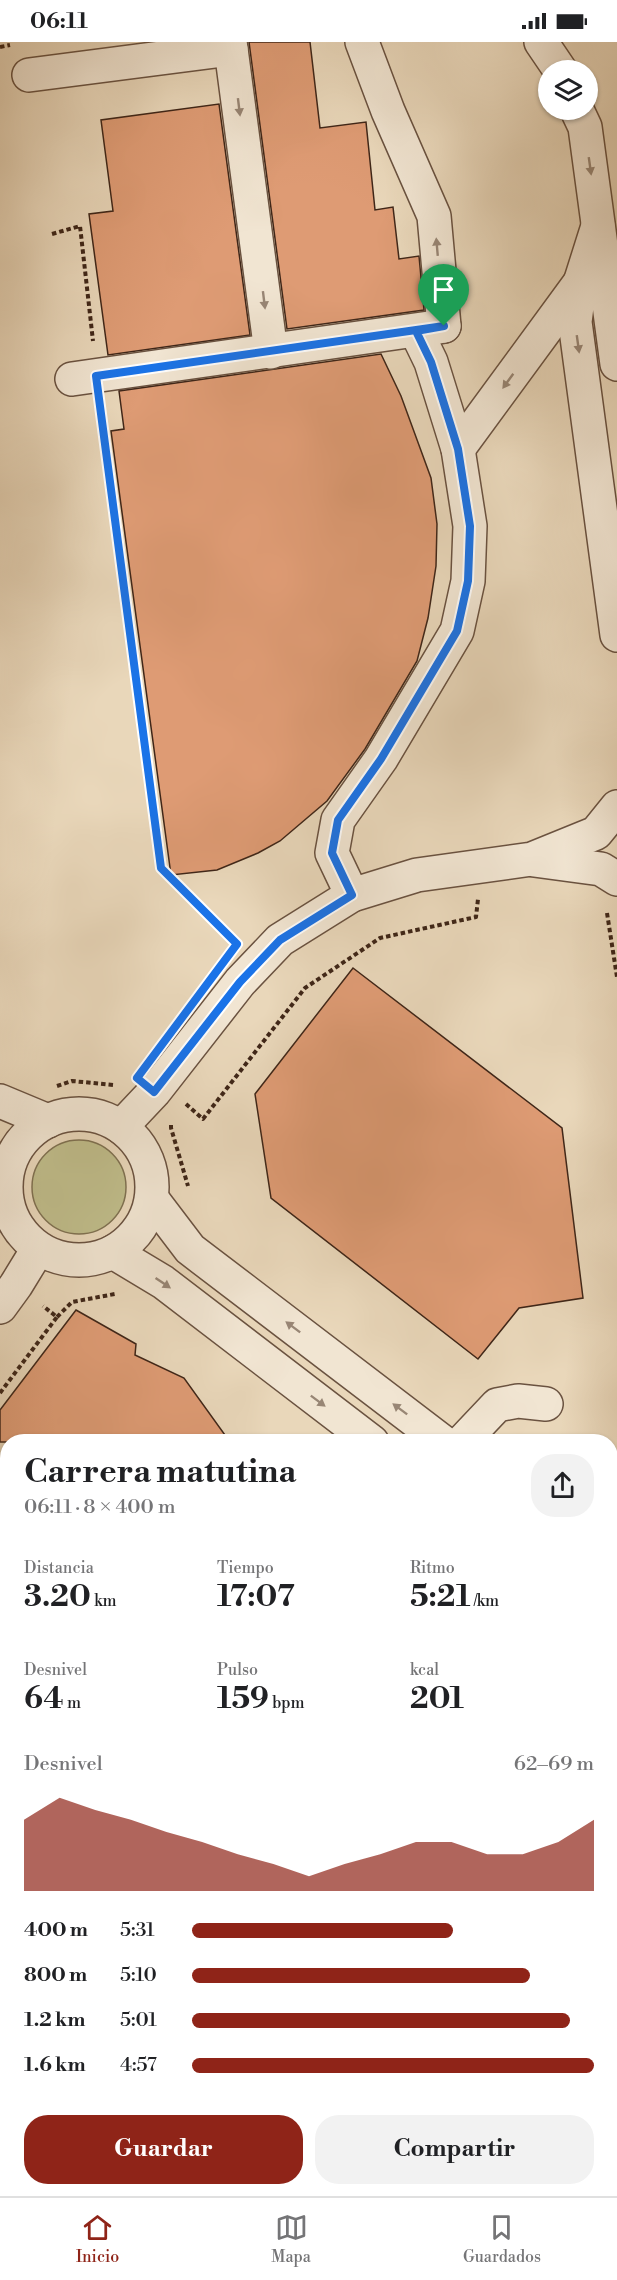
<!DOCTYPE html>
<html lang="es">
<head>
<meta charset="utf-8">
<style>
  :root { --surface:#fff; --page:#f2f2f2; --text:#202124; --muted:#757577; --line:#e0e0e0; --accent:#8f2418 }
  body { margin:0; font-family:"Libre Bodoni",serif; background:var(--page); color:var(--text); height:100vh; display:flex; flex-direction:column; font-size:22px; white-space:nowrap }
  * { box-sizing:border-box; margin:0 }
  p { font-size:20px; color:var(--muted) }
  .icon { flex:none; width:33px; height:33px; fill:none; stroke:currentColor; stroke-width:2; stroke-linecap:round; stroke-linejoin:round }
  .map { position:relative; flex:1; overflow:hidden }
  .details { position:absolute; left:0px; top:1392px; width:618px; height:762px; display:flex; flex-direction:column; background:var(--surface); border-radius:24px 24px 0 0; box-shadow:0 2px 4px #0004 }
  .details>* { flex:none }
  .fabs { position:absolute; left:538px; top:18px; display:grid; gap:12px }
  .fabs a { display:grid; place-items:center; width:60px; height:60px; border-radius:50%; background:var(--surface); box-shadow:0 2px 4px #0004; font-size:30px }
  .pin { position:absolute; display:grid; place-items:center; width:51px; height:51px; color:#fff; margin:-62px -26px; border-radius:50% 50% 50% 0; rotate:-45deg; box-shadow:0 0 6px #0007 }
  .pin .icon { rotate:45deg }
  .round { display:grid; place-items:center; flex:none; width:63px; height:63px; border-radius:24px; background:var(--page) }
  .head { display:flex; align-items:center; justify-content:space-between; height:102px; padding:0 24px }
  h1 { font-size:33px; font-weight:800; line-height:45px }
  .figures { display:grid; grid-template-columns:repeat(3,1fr); gap:9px; height:102px; padding:6px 24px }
  .figures div { display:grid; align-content:center }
  .figures b { font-size:30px; font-weight:800 }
  .figures small { font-size:16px; font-weight:400 }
  .figures p { font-size:16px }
  .chart { height:168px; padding:12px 24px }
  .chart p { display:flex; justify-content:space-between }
  .chart svg { width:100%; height:108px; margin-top:6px; fill:var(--accent); opacity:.7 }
  .action { display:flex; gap:12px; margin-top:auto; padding:12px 24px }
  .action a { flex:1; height:69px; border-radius:24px; background:var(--accent); color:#fff; font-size:24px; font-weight:800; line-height:69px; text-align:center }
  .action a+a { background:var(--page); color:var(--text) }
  ul { padding:0 24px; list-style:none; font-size:20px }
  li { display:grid; grid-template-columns:96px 72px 1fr; align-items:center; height:45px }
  li i { height:15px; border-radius:8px; background:var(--accent) }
  .status { display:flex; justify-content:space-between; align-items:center; height:42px; padding:0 30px; background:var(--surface); direction:ltr }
  .status svg { height:16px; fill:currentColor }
  .tabs { display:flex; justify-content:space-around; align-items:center; height:84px; border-top:2px solid var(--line); background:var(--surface); font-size:16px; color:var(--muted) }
  .tabs a { display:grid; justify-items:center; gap:3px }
  .tabs .on { color:var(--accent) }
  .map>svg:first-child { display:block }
  .green { fill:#bfbc8a; stroke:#7f7151; stroke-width:1.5 }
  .building { fill:#de9b74; stroke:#3f2618; stroke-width:1.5 }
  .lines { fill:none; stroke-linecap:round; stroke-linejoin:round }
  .minor-casing { stroke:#6a5240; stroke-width:36 }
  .path { stroke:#3f2618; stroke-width:4; stroke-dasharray:4.5 3; stroke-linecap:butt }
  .minor { stroke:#f1e5d2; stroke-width:33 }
  .oneway { fill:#988675 }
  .route-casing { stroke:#fff; stroke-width:12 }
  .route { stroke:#1a73e8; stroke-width:8 }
</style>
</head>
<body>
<div class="status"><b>06:11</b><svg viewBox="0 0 49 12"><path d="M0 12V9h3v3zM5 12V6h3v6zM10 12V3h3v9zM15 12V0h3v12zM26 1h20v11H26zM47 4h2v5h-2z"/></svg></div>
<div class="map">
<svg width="617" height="2154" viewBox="0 0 617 2154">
  <rect width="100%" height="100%" fill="#e9d7ba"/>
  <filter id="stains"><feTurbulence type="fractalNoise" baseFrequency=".00333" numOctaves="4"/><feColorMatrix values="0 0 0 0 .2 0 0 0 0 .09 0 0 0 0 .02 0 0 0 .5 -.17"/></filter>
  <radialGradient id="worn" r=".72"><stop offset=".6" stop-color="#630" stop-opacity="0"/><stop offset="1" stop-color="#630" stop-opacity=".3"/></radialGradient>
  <circle class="green" cx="79" cy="1145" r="47"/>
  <g class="building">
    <path d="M 249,0 L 310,0 L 320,86 L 366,80 L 375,168 L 393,165 L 399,217 L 419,214 L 424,268 L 287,287 Z"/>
    <path d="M 219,62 L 250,293 L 108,313 L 89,172 L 113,169 L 101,78 Z"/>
    <path d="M 381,312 L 401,354 L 431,436 L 437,482 L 436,524 L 428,576 L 417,619 L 365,707 L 327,759 L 280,799 L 258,811 L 217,828 L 171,833 L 111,389 L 124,387 L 119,349 Z"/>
    <path d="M 353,926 L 562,1086 L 583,1256 L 519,1266 L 478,1317 L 271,1156 L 255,1052 Z"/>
    <path d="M 76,1268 L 136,1302 L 135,1313 L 184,1336 L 230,1400 L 0,1400 L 0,1368 Z"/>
  </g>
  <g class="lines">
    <defs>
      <g id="minor">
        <path d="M 362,0 L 388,69 L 434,174 L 444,284"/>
        <path d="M 541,0 L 560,28"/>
        <path d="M 231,7 L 271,310"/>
        <path d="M 29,33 L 231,7 L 230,0"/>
        <path d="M 577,68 L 585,85 L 617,322"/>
        <path d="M 598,184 L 580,241 L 575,280 L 617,593"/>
        <path d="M 72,337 L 436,285"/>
        <path d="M 458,407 L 579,242"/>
        <path d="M 534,818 L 601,827 L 617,837"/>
        <path d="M 352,853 L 332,811 L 338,778 L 381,717 L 457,589 L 468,539 L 470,484 L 458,407 L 431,320 L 416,289 L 444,284"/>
        <path d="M 0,1059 L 48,1079"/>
        <circle cx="79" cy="1145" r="73"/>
        <path d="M 121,1085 L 154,1050 L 240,940 L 280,898 L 352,853 L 417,833 L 532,817 L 596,791 L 617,765"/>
        <path d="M 152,1157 L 190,1207 L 443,1400"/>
        <path d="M 113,1210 L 163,1240 L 372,1400"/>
        <path d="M 0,1265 L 16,1243 L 38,1207"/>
        <path d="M 462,1400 L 497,1363 L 518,1359 L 546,1362"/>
        <path d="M 610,1523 L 617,1526"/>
        <path d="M 610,1594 L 617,1601"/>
        <path d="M 610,1704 L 617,1691"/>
        <path d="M 610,1856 L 617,1856"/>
        <path d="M 0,2138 L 8,2134"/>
        <path d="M 83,2154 L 95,2146"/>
      </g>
    </defs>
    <use href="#minor" class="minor-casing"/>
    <g class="path">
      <path d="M 0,5 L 10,3"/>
      <path d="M 52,192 L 80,184 L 93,299"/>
      <path d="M 101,366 L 161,826 L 233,897"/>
      <path d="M 607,871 L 617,935"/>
      <path d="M 57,1044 L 72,1039 L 114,1043"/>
      <path d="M 186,1062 L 203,1077 L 305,946 L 380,896 L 476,875 L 478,857"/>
      <path d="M 171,1083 L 171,1086 L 188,1144"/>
      <path d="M 57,1275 L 72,1260 L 115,1252"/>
      <path d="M 0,1351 L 57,1275 L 43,1264"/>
      <path d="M 0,1541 L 8,1531"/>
      <path d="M 0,1757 L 8,1756"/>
      <path d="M 610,1930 L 617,1932"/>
      <path d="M 237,2154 L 250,2146"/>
    </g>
    <use href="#minor" class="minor"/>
  </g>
  <defs><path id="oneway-solid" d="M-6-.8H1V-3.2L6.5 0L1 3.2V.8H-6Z" transform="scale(1.5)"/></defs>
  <g class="oneway">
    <use href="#oneway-solid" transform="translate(239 65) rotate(83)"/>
    <use href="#oneway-solid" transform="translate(590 124) rotate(82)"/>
    <use href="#oneway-solid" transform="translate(437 205) rotate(-95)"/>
    <use href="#oneway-solid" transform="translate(264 258) rotate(83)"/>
    <use href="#oneway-solid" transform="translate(578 302) rotate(82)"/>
    <use href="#oneway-solid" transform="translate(508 339) rotate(126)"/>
    <use href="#oneway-solid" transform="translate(163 1241) rotate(34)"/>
    <use href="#oneway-solid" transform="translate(293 1285) rotate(-143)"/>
    <use href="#oneway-solid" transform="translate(318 1359) rotate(37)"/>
    <use href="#oneway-solid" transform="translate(400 1367) rotate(-143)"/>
  </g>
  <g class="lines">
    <defs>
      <path id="route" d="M 444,284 L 416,289 L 431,320 L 458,407 L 470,484 L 468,539 L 457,589 L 381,717 L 338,778 L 332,811 L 352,853 L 280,898 L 240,940 L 154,1050 L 137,1036 L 237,902 L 161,826 L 96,334 Z"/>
    </defs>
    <use href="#route" class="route-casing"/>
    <use href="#route" class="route"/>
  </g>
  <rect width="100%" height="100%" filter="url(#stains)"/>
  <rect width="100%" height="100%" fill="url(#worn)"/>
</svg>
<div class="fabs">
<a><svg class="icon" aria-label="layers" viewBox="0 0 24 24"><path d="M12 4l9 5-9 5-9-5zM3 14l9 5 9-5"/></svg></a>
</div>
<div class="pin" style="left:444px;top:284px;background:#1e9e55"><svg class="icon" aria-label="arrive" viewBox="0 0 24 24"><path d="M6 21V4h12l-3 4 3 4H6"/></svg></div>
<section class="details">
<div class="head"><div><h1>Carrera matutina</h1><p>06:11 · 8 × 400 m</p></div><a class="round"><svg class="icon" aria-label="share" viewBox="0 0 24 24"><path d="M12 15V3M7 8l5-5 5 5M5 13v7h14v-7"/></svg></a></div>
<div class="figures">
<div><p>Distancia</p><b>3.20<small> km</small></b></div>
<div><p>Tiempo</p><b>17:07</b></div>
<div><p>Ritmo</p><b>5:21<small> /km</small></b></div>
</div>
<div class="figures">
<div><p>Desnivel</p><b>64<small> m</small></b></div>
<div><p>Pulso</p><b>159<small> bpm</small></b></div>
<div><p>kcal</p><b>201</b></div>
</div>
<div class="chart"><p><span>Desnivel</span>62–69 m</p>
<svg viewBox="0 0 160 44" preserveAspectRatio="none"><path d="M0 44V15L10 6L20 11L30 15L40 20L50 24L60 29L70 33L80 38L90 33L100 29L110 24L120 24L130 29L140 29L150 24L160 15V44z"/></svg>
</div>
<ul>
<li><b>400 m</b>5:31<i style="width:65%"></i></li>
<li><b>800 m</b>5:10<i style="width:84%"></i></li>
<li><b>1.2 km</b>5:01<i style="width:94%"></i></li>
<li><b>1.6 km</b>4:57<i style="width:100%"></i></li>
</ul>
<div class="action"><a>Guardar</a><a>Compartir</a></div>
</section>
</div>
<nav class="tabs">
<a class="on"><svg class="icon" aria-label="home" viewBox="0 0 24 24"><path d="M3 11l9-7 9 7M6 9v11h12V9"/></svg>Inicio</a>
<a><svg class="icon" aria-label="map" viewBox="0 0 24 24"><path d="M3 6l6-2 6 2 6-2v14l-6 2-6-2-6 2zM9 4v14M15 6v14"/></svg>Mapa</a>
<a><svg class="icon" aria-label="saved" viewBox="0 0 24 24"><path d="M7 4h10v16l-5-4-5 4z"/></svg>Guardados</a>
</nav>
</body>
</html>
